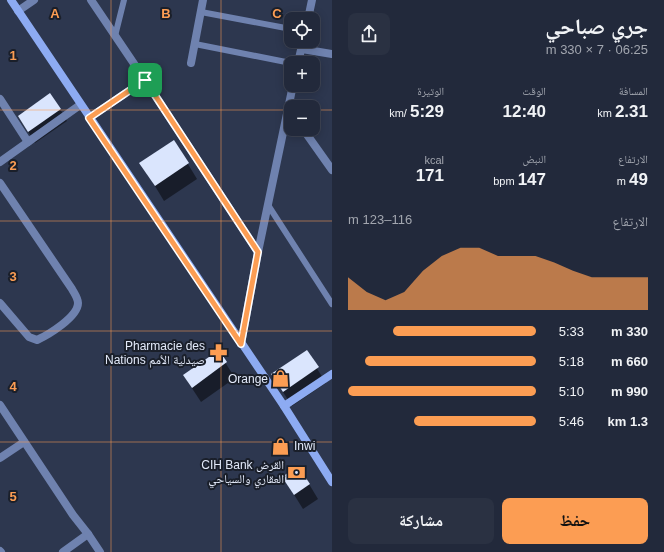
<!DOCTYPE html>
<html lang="ar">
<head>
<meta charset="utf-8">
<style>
  :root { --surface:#22293b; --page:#2a3142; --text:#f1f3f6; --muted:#a2a6af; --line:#3f4555; --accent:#fc9d53 }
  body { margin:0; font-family:Arial,"Noto Naskh Arabic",sans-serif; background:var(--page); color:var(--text); direction:rtl; height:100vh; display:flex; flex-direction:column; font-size:15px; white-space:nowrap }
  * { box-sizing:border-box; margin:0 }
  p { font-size:13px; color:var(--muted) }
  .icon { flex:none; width:22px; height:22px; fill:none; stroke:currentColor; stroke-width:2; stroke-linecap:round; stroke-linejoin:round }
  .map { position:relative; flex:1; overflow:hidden; direction:ltr }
  .details { display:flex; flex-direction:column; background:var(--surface); width:332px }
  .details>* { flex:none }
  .buttons { position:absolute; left:284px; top:12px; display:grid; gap:8px }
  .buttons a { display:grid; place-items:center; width:36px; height:36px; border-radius:8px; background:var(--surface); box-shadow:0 2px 10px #0003,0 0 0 1px var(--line); font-size:20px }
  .pin { position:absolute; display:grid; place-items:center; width:34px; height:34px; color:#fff; margin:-17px; border-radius:8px; box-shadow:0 2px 6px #0006 }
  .round { display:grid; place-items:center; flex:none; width:42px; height:42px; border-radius:8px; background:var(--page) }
  .headline { display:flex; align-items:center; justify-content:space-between; height:68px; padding:0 16px }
  h1 { font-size:22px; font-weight:700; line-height:30px }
  .metrics { display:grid; grid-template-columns:repeat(3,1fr); gap:6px; height:68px; padding:4px 16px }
  .metrics div { display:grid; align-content:center }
  .metrics b { font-size:17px; font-weight:700 }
  .metrics small { font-size:11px; font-weight:400 }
  .metrics p { font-size:11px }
  .chart { height:112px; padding:8px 16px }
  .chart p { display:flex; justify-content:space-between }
  .chart svg { width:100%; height:72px; margin-top:4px; fill:var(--accent); opacity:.7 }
  .primary-button { display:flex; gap:8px; margin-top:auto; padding:8px 16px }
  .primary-button a { flex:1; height:46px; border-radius:8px; background:var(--accent); color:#111; font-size:16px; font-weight:700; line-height:46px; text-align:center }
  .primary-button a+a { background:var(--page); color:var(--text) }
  ul { padding:0 16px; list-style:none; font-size:13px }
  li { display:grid; grid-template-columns:64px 48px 1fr; align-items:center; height:30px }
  li i { height:10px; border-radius:5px; background:var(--accent) }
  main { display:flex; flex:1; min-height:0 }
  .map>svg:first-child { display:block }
  .shadow { fill:#0007 }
  .building { fill:#dae5fd }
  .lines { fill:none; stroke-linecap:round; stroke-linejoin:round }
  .lane { stroke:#6f82af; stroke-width:6 }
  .street { stroke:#6f82af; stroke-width:8 }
  .secondary { stroke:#8dabf2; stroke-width:8 }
  .route-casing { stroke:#fff; stroke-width:8 }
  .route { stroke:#fc9d53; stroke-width:5 }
  .grid { fill:none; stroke:#fc9d53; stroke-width:1; stroke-opacity:0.55 }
  .labels { text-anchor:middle; stroke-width:4; stroke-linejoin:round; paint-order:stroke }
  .poi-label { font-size:12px; fill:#e2e9f9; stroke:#1a1f2a; text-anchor:end }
  .grid-label { font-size:13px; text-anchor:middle; font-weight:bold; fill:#fc9d53; stroke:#1a1f2a; stroke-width:4; stroke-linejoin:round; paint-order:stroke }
</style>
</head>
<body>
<main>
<section class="details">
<div class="headline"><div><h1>جري صباحي</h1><p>06:25 · 7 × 330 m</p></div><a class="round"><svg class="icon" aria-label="share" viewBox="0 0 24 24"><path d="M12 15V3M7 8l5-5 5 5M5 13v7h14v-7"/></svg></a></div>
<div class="metrics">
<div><p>المسافة</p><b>2.31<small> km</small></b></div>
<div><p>الوقت</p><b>12:40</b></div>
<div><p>الوتيرة</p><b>5:29<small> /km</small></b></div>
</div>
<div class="metrics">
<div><p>الارتفاع</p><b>49<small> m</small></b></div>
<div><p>النبض</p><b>147<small> bpm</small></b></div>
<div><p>kcal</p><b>171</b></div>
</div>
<div class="chart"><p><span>الارتفاع</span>116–123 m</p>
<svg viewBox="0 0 160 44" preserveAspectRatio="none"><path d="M0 44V24L10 33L20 38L30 33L40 20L50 11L60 6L70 6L80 11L90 11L100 11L110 15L120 20L130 24L140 24L150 24L160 24V44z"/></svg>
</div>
<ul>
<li><b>330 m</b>5:33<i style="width:76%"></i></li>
<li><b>660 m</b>5:18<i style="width:91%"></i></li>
<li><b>990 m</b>5:10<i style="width:100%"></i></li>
<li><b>1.3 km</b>5:46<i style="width:65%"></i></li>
</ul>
<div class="primary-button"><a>حفظ</a><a>مشاركة</a></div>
</section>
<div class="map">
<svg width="332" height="552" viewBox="0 0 332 552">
  <rect width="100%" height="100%" fill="#2d374f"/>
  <g class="shadow">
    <path d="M 60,109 L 67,121 L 35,143 L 26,128 Z"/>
    <path d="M 174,141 L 197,179 L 164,201 L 141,163 Z"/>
    <path d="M 218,351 L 235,378 L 201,402 L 184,376 Z"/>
    <path d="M 306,351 L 326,383 L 292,406 L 272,375 Z"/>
    <path d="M 283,477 L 309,484 L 318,499 L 303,509 Z"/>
  </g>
  <g class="building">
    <path d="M 50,93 L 61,109 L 28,132 L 18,116 Z"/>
    <path d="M 174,140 L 189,163 L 155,186 L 139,163 Z"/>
    <path d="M 219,350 L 227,362 L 192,388 L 183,375 Z"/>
    <path d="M 307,350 L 319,367 L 283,392 L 271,374 Z"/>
    <path d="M 298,466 L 310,484 L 294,495 L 282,477 Z"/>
  </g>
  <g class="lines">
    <g class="lane">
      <path d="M 201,12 L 291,29"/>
      <path d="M 115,36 L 124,0"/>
      <path d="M 195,44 L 291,63"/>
      <path d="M 268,205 L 332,304"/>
    </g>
    <g class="street">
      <path d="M 91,0 L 145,80 L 258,252"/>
      <path d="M 18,11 L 34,0"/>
      <path d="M 308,19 L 312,0"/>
      <path d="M 302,49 L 332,54"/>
      <path d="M 191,63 L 203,0"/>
      <path d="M 298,63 L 303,41"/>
      <path d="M 0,99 L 28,142"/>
      <path d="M 89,118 L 145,80"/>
      <path d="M 303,129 L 332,170"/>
      <path d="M 0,162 L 80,105"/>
      <path d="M 0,183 L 72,289 C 74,293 78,298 78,303 C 78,317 48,335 37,340 L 29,337 L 0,303"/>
      <path d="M 241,344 L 258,252 L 293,85"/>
      <path d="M 0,405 L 73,515 L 88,534 L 63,552"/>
      <path d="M 0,458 L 24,442"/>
      <path d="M 88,534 L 100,552"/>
      <path d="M 0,551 L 1,552"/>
    </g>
    <g class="secondary">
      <path d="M 11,0 L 284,406 L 332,482"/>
      <path d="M 284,406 L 332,374"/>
    </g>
  </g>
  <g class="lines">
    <defs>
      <path id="route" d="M 145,80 L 258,252 L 241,344 L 89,118 Z"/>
    </defs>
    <use href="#route" class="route-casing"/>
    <use href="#route" class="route"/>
  </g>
  <path class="grid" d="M 111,0 L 111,552M 221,0 L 221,552M 0,110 L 291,110M 313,110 L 332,110M 0,221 L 332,221M 0,331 L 332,331M 0,442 L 332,442"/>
  <defs>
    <symbol id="pharmacy-bare" viewBox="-9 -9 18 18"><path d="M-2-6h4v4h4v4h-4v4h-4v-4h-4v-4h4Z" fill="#fc9d53" stroke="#1a1f2a" stroke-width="2.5" paint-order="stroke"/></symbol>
    <symbol id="shop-bare" viewBox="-9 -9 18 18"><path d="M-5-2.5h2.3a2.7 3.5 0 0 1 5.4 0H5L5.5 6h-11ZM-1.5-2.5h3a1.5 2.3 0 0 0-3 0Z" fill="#fc9d53" stroke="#1a1f2a" stroke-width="2.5" paint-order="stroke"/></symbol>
    <symbol id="bank-bare" viewBox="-9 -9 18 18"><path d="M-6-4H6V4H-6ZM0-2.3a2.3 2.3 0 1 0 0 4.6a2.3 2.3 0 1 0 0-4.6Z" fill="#fc9d53" stroke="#1a1f2a" stroke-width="2.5" paint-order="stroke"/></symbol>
  </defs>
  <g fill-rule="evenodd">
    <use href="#pharmacy-bare" x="206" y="340" width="25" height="25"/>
    <use href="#shop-bare" x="268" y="366" width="25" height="25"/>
    <use href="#shop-bare" x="268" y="434" width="25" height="25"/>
    <use href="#bank-bare" x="284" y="460" width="25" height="25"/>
  </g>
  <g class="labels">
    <g class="poi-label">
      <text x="205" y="350">Pharmacie des<tspan x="205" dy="14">Nations صيدلية الأمم</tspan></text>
      <text x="268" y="383">Orange</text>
      <text x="294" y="450" text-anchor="start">Inwi</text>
      <text x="284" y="469">CIH Bank القرض<tspan x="284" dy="14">العقاري والسياحي</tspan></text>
    </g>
  </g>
  <g class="grid-label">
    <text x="55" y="18">A</text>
    <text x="166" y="18">B</text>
    <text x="277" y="18">C</text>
    <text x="13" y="60">1</text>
    <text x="13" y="170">2</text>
    <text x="13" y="281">3</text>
    <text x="13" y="391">4</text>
    <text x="13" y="501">5</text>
  </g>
</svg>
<div class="buttons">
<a><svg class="icon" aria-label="locate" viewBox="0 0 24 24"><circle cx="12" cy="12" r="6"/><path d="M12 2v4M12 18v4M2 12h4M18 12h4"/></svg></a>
<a>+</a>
<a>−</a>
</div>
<div class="pin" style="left:145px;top:80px;background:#1e9e55"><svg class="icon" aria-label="arrive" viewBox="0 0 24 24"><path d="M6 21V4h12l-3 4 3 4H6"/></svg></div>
</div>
</main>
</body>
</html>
